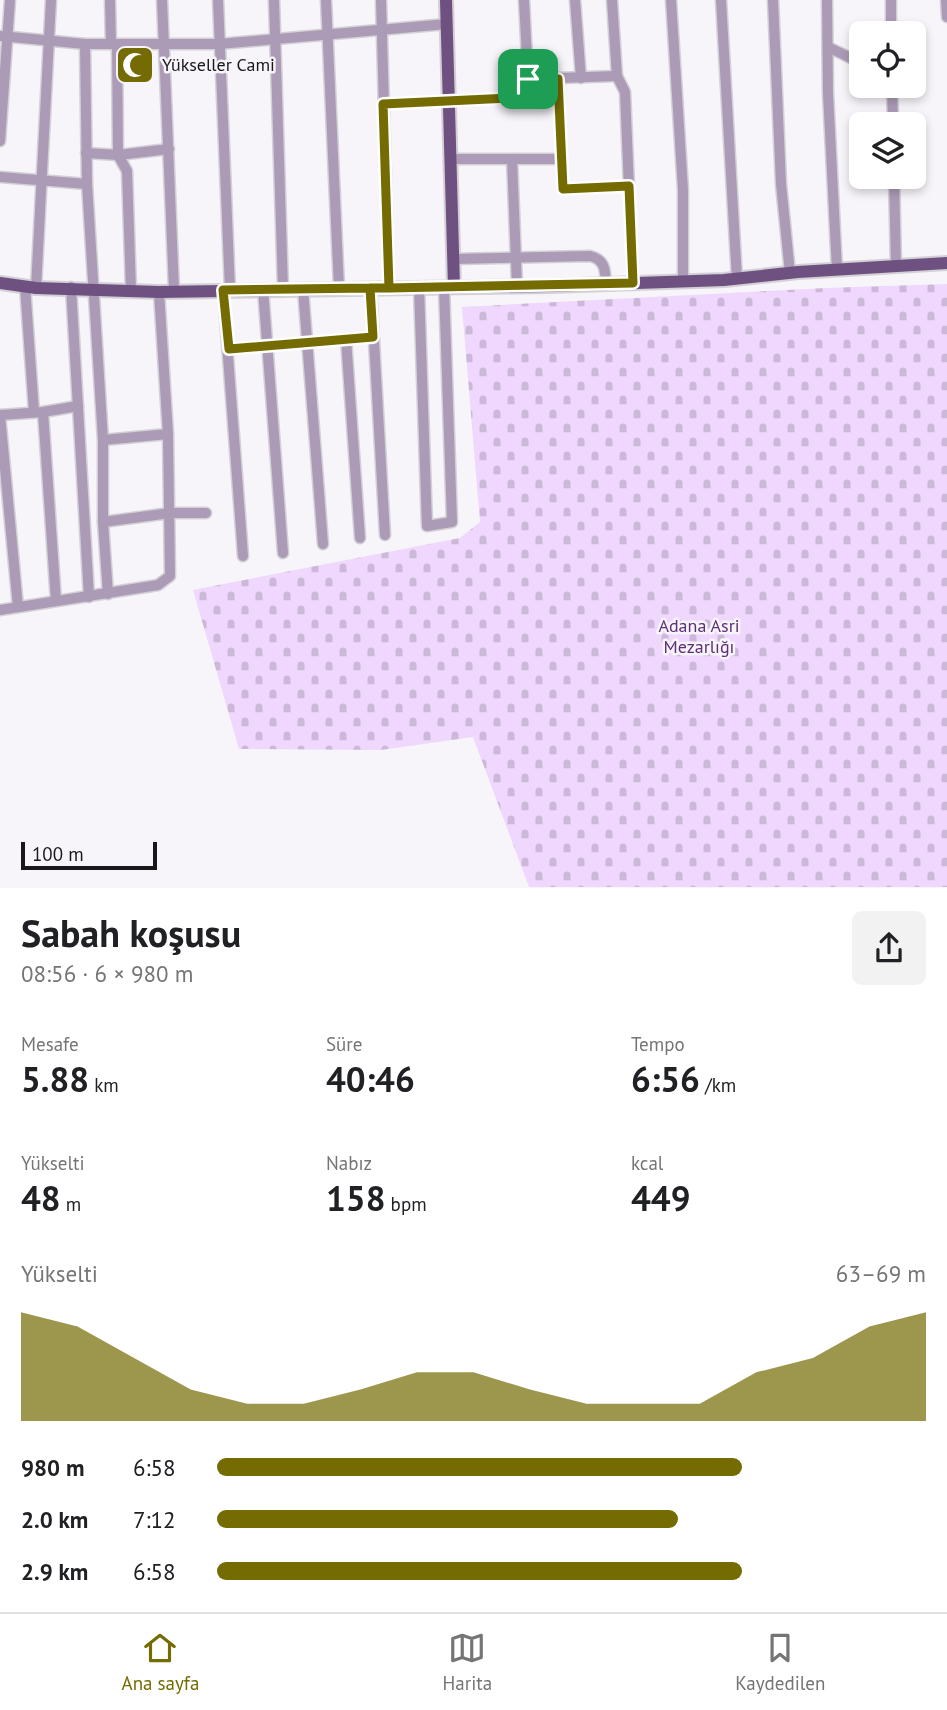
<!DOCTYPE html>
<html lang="tr">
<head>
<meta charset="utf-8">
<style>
  :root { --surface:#fff; --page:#f2f2f2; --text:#202124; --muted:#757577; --line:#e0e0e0; --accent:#756b03 }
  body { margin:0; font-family:"PT Sans",sans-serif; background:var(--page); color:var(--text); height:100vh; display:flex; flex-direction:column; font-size:26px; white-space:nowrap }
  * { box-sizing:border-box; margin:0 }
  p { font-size:23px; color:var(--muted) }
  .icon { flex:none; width:38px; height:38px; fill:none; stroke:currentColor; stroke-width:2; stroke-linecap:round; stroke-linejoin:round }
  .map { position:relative; height:888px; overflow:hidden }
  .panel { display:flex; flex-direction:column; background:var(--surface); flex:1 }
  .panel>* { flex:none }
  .fabs { position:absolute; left:849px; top:21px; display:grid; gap:14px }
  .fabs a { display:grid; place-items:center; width:77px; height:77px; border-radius:10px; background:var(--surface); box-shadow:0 4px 10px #0003; font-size:35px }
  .scale { position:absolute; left:21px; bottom:18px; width:136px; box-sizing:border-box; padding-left:7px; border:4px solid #191719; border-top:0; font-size:19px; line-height:24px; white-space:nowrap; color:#191719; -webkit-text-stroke:5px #f7f4fa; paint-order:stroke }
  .pin { position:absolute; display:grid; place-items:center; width:60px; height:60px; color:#fff; margin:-30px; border-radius:14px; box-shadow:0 4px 10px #0006 }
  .round { display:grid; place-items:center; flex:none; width:74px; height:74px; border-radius:10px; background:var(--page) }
  .overview { display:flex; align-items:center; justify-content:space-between; height:119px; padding:0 21px }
  h1 { font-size:38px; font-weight:600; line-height:52px }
  .figures { display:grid; grid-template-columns:repeat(3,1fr); gap:10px; height:119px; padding:7px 21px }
  .figures div { display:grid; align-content:center }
  .figures b { font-size:35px; font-weight:600 }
  .figures small { font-size:19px; font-weight:400 }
  .figures p { font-size:19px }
  .chart { height:196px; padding:14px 21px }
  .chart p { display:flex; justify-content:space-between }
  .chart svg { width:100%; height:126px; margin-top:7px; fill:var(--accent); opacity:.7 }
  ul { padding:0 21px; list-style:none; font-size:23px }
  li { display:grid; grid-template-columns:112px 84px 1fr; align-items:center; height:52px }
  li i { height:18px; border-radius:9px; background:var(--accent) }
  .tab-bar { display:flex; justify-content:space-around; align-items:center; height:98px; border-top:2px solid var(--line); background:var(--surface); font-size:19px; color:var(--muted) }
  .tab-bar a { display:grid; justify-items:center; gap:4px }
  .tab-bar .on { color:var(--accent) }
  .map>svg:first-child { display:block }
  .cemetery { fill:url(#cemetery-stones) }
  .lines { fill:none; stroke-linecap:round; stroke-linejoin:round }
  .minor-casing { stroke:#d3d1d6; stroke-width:13 }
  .major-casing { stroke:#d3d1d6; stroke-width:16 }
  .minor { stroke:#ac9bb6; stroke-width:10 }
  .major { stroke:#6e5180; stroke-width:12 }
  .route-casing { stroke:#fff; stroke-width:14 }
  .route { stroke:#756b03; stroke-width:9 }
  .labels { text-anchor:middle; stroke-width:5; stroke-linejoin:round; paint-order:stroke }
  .poi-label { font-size:18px; fill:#191719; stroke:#f7f4fa; text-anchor:start }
  .park-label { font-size:18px; fill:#5e2e77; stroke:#f7f4fa }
</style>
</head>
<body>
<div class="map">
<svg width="947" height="888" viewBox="0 0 947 888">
  <defs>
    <pattern id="cemetery-stones" width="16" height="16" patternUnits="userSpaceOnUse" patternTransform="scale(1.75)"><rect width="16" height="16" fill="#efd7fd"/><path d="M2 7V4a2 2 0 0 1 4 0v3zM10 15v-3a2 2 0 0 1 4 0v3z" fill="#ccb8d8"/></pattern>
  </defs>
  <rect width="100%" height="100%" fill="#f7f4fa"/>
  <path class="cemetery" d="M 947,284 L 947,887 L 529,887 L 473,737 L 381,750 L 239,749 L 193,590 L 460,538 L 480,522 L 462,307 L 826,288 Z"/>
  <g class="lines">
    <defs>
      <g id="minor">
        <path d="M 110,0 L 111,44"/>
        <path d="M 162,0 L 174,290"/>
        <path d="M 218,0 L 230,290"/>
        <path d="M 274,0 L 283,289"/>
        <path d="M 326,0 L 339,288"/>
        <path d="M 381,0 L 389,288"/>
        <path d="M 575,0 L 581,78"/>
        <path d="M 612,0 L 617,76 L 625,92 L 633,283"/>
        <path d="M 671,0 L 683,190 L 683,282"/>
        <path d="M 721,0 L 737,279"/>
        <path d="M 773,0 L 781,184 L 790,273"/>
        <path d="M 827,0 L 828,93 L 837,270"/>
        <path d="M 946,0 L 947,17"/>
        <path d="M 891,33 L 891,0"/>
        <path d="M 0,36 L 85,44 L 219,44 L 447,24"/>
        <path d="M 85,44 L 87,184 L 103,440 L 103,522 L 108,594"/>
        <path d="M 117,44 L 118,155 L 127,171 L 131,290"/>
        <path d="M 828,47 L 861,63"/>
        <path d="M 528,79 L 617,76"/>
        <path d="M 558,79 L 563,189 L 629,186"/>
        <path d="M 892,86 L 893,124"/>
        <path d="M 383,104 L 529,97 L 524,0"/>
        <path d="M 0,141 L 10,0"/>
        <path d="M 86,153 L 118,155 L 169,149"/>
        <path d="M 451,159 L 561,159"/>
        <path d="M 512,159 L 517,286"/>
        <path d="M 0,177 L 87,184"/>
        <path d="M 894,177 L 896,266"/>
        <path d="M 453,259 L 590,256 C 606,260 605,271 606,284"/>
        <path d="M 25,286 L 34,412"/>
        <path d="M 71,287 L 89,597"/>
        <path d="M 419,287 L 427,526 L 452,522 L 444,287"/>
        <path d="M 36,288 L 51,0"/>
        <path d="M 371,288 L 385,535"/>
        <path d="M 263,289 L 283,553"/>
        <path d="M 303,289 L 323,544"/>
        <path d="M 223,290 L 243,556"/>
        <path d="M 346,339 L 360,538"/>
        <path d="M 229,349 L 373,337"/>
        <path d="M 43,412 L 56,601"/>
        <path d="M 0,415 L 18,607"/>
        <path d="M 0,415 L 43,412 L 78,406"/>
        <path d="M 103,440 L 168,434"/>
        <path d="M 103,522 L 170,513 L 206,513"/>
        <path d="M 0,610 L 158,585 L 170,576 L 168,434 L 159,292"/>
      </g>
      <g id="major">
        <path d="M 446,0 L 454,287"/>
        <path d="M 0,283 L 36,288 L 159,292 L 550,286 L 724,280 L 798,272 L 947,263"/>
      </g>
    </defs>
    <use href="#minor" class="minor-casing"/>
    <use href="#major" class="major-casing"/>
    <use href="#minor" class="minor"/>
    <use href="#major" class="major"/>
  </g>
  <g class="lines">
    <defs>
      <path id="route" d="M 528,79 L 529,97 L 383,104 L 389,288 L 370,288 L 223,290 L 229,349 L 373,337 L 370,288 L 389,288 L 633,283 L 629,186 L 563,189 L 558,79 L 528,79"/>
    </defs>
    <use href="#route" class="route-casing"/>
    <use href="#route" class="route"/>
  </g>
  <defs>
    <symbol id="mosque-square" viewBox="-11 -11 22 22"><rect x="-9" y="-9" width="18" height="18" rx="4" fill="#756b03" stroke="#f7f4fa"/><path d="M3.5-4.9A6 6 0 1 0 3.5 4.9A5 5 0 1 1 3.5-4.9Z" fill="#fff"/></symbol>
  </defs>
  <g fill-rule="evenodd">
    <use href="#mosque-square" x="113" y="43" width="44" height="44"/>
  </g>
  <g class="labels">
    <g class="poi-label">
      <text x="162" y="71">Yükseller Cami</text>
    </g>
    <g class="park-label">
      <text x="699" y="632">Adana Asri<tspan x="699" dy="21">Mezarlığı</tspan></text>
    </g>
  </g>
</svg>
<div class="fabs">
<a><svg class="icon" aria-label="locate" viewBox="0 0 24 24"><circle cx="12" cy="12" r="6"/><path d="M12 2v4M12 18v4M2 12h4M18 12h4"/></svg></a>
<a><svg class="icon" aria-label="layers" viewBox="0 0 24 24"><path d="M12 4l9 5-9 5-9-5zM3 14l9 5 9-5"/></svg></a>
</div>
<div class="scale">100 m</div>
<div class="pin" style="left:528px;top:79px;background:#1e9e55"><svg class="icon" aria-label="arrive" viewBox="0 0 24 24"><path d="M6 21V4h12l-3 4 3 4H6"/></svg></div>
</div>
<section class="panel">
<div class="overview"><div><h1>Sabah koşusu</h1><p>08:56 · 6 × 980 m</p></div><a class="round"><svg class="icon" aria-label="share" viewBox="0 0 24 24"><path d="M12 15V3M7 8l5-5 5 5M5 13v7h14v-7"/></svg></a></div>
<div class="figures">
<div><p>Mesafe</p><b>5.88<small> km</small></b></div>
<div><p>Süre</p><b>40:46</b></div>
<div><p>Tempo</p><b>6:56<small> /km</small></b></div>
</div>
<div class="figures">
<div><p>Yükselti</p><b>48<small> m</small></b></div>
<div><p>Nabız</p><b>158<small> bpm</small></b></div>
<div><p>kcal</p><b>449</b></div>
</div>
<div class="chart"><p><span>Yükselti</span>63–69 m</p>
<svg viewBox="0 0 160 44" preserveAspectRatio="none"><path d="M0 44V6L10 11L20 22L30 33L40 38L50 38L60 33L70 27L80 27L90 33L100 38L110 38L120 38L130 27L140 22L150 11L160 6V44z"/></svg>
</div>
<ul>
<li><b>980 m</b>6:58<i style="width:74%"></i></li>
<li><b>2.0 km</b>7:12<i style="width:65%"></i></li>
<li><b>2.9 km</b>6:58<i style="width:74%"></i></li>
</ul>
</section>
<nav class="tab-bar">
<a class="on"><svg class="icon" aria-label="home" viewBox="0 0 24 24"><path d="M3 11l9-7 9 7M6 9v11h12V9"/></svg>Ana sayfa</a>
<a><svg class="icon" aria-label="map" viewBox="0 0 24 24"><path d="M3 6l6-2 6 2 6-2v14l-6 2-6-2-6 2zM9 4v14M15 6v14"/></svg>Harita</a>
<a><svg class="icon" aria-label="saved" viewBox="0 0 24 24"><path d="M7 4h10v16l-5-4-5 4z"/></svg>Kaydedilen</a>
</nav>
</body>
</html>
